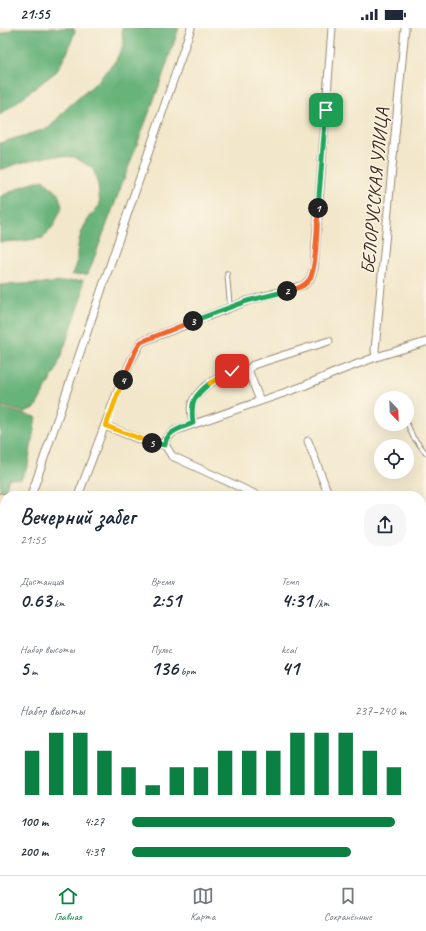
<!DOCTYPE html>
<html lang="ru">
<head>
<meta charset="utf-8">
<style>
  :root { --surface:#fff; --page:#f6f6f7; --text:#1f2937; --muted:#747a83; --line:#e0e1e3; --accent:#0b8043 }
  body { margin:0; font-family:Caveat,sans-serif; background:var(--page); color:var(--text); height:100vh; display:flex; flex-direction:column; font-size:15px; white-space:nowrap }
  * { box-sizing:border-box; margin:0 }
  p { font-size:13px; color:var(--muted) }
  .icon { flex:none; width:22px; height:22px; fill:none; stroke:currentColor; stroke-width:2; stroke-linecap:round; stroke-linejoin:round }
  .map { position:relative; flex:1; overflow:hidden }
  .sheet { position:absolute; left:0px; top:463px; width:426px; height:384px; display:flex; flex-direction:column; background:var(--surface); border-radius:16px 16px 0 0; box-shadow:0 4px 16px #0002 }
  .sheet>* { flex:none }
  .needle { width:26px; rotate:157deg }
  .buttons { position:absolute; left:374px; top:363px; display:grid; gap:8px }
  .buttons a { display:grid; place-items:center; width:40px; height:40px; border-radius:50%; background:var(--surface); box-shadow:0 4px 16px #0002; font-size:20px }
  .pin { position:absolute; display:grid; place-items:center; width:34px; height:34px; color:#fff; margin:-17px; border-radius:8px; box-shadow:0 2px 6px #0006 }
  .km { position:absolute; width:20px; height:20px; margin:-10px; border-radius:50%; background:#222; color:#fff; font-size:11px; line-height:20px; text-align:center }
  .round { display:grid; place-items:center; flex:none; width:42px; height:42px; border-radius:16px; background:var(--page) }
  .summary { display:flex; align-items:center; justify-content:space-between; height:68px; padding:0 20px }
  h1 { font-size:22px; font-weight:700; line-height:30px }
  .figures { display:grid; grid-template-columns:repeat(3,1fr); gap:6px; height:68px; padding:4px 20px }
  .figures div { display:grid; align-content:center }
  .figures b { font-size:20px; font-weight:700 }
  .figures small { font-size:11px; font-weight:400 }
  .figures p { font-size:11px }
  .chart { height:112px; padding:8px 20px }
  .chart p { display:flex; justify-content:space-between }
  .chart svg { width:100%; height:72px; margin-top:4px; stroke:var(--accent); stroke-width:6 }
  ul { padding:0 20px; list-style:none; font-size:13px }
  li { display:grid; grid-template-columns:64px 48px 1fr; align-items:center; height:30px }
  li i { height:10px; border-radius:5px; background:var(--accent) }
  .status { display:flex; justify-content:space-between; align-items:center; height:28px; padding:0 20px; background:var(--surface); direction:ltr }
  .status svg { height:11px; fill:currentColor }
  .tab-bar { display:flex; justify-content:space-around; align-items:center; height:56px; border-top:1px solid var(--line); background:var(--surface); font-size:11px; color:var(--muted) }
  .tab-bar a { display:grid; justify-items:center; gap:2px }
  .tab-bar .selected { color:var(--accent) }
  .map>svg:first-child { display:block }
  .forest { fill:#68b37a; stroke:#526e4c }
  .lines { fill:none; stroke-linecap:round; stroke-linejoin:round }
  .lane-casing { stroke:#968874; stroke-width:5.5 }
  .street-casing { stroke:#968874; stroke-width:9 }
  .secondary-casing { stroke:#968874; stroke-width:13 }
  .lane { stroke:#fff; stroke-width:3.5 }
  .street { stroke:#fff; stroke-width:7 }
  .secondary { stroke:#fbe6c4; stroke-width:11 }
  .split-1-casing { stroke:#fff; stroke-width:8 }
  .split-2-casing { stroke:#fff; stroke-width:8 }
  .split-3-casing { stroke:#fff; stroke-width:8 }
  .split-4-casing { stroke:#fff; stroke-width:8 }
  .split-5-casing { stroke:#fff; stroke-width:8 }
  .split-6-casing { stroke:#fff; stroke-width:8 }
  .split-7-casing { stroke:#fff; stroke-width:8 }
  .split-1 { stroke:#22a559; stroke-width:5 }
  .split-2 { stroke:#f0652b; stroke-width:5 }
  .split-3 { stroke:#22a559; stroke-width:5 }
  .split-4 { stroke:#f0652b; stroke-width:5 }
  .split-5 { stroke:#f5b400; stroke-width:5 }
  .split-6 { stroke:#22a559; stroke-width:5 }
  .split-7 { stroke:#f5b400; stroke-width:5 }
  .labels { text-anchor:middle; stroke-width:3; stroke-linejoin:round; paint-order:stroke }
  .street-label { font-size:19px; fill:#3b2a1e; stroke:#fcf5e5 }
</style>
</head>
<body>
<div class="status"><b>21:55</b><svg viewBox="0 0 49 12"><path d="M0 12V9h3v3zM5 12V6h3v6zM10 12V3h3v9zM15 12V0h3v12zM26 1h20v11H26zM47 4h2v5h-2z"/></svg></div>
<div class="map">
<svg width="426" height="847" viewBox="0 0 426 847">
  <rect width="100%" height="100%" fill="#fcf5e5"/>
  <filter id="ink" filterUnits="userSpaceOnUse"><feTurbulence type="fractalNoise" baseFrequency=".025" numOctaves="2"/><feDisplacementMap in="SourceGraphic" scale="8" xChannelSelector="R" yChannelSelector="G"/><feConvolveMatrix kernelMatrix="1 2 1 2 8 2 1 2 1" color-interpolation-filters="sRGB"/></filter>
  <filter id="wash" filterUnits="userSpaceOnUse"><feTurbulence type="fractalNoise" baseFrequency=".012" numOctaves="4" result="noise"/><feDisplacementMap in="SourceGraphic" scale="16" xChannelSelector="R" yChannelSelector="G"/><feGaussianBlur stdDeviation="0.9" result="paint"/><feColorMatrix in="noise" values="0 0 0 0 0 0 0 0 0 0 0 0 0 0 0 0 0 1.4 0 .05"/><feComposite in="paint" operator="in"/></filter>
  <g filter="url(#wash)">
    <rect width="100%" height="100%" fill="#f2e7cb"/>
    <g class="forest">
      <path d="M 15,0 L 73,0 L 75,3 L 68,23 L 57,43 L 0,87 L 0,7 Z"/>
      <path d="M 122,0 L 179,0 L 158,61 L 88,246 L 71,247 C 81,234 75,231 78,218 C 81,200 88,190 100,177 L 98,157 L 93,141 L 75,129 L 50,128 L 19,135 L 0,142 L 0,115 L 49,100 L 67,80 L 97,54 L 116,32 L 123,17 Z"/>
      <path d="M 43,152 L 58,165 L 62,179 L 54,197 L 43,210 L 22,213 L 0,214 L 0,169 L 23,158 Z"/>
      <path d="M 83,252 L 82,270 L 56,342 L 35,380 L 24,384 L 0,378 L 0,257 L 51,255 Z"/>
      <path d="M 0,380 L 36,389 L 28,437 L 21,451 L 9,450 L 5,463 L 0,463 Z"/>
    </g>
  </g>
  <g filter="url(#ink)">
    <g class="lines">
      <defs>
        <g id="lane">
          <path d="M 227,245 L 230,279"/>
          <path d="M 407,395 L 413,409 L 426,425"/>
          <path d="M 421,543 L 426,541"/>
          <path d="M 421,635 L 426,632"/>
          <path d="M 421,681 L 426,678"/>
          <path d="M 0,799 L 5,804"/>
          <path d="M 0,840 L 6,847"/>
          <path d="M 25,847 L 30,842"/>
          <path d="M 47,847 L 53,842"/>
        </g>
        <g id="street">
          <path d="M 376,329 L 375,322 L 405,0"/>
          <path d="M 260,373 L 249,344 L 250,340 L 253,337 L 329,313"/>
          <path d="M 193,395 C 192,389 190,382 192,376 C 197,360 218,350 232,343"/>
          <path d="M 106,398 L 149,415 L 165,417"/>
          <path d="M 308,413 L 329,468"/>
          <path d="M 31,468 L 191,0"/>
          <path d="M 78,468 L 115,370 L 130,335 L 141,314 L 247,273 L 304,257 L 310,251 L 314,240 L 332,0"/>
          <path d="M 259,468 L 172,428 L 165,417 L 165,412 L 174,403 L 301,359 L 339,343 L 376,329 L 426,314"/>
          <path d="M 0,504 L 5,502"/>
          <path d="M 0,549 L 5,551"/>
          <path d="M 421,593 L 426,603"/>
          <path d="M 0,712 L 5,719"/>
          <path d="M 0,734 L 5,729"/>
          <path d="M 421,811 L 426,818"/>
          <path d="M 118,842 L 123,847"/>
          <path d="M 71,847 L 76,842"/>
        </g>
        <g id="secondary">
          <path d="M 0,471 L 5,472"/>
          <path d="M 421,489 L 426,487"/>
        </g>
      </defs>
      <use href="#lane" class="lane-casing"/>
      <use href="#street" class="street-casing"/>
      <use href="#secondary" class="secondary-casing"/>
      <use href="#lane" class="lane"/>
      <use href="#street" class="street"/>
      <use href="#secondary" class="secondary"/>
    </g>
  </g>
  <g class="lines" filter="url(#ink)">
    <defs>
      <path id="split-1" d="M 318,180 L 326,82"/>
      <path id="split-2" d="M 287,263 C 295,261 304,259 309,252 C 317,242 317,195 318,180"/>
      <path id="split-3" d="M 193,293 L 247,273 L 287,263"/>
      <path id="split-4" d="M 123,352 L 136,322 L 141,314 L 193,293"/>
      <path id="split-5" d="M 123,352 L 106,398 L 152,415"/>
      <path id="split-6" d="M 152,415 L 165,417 C 166,403 182,400 193,395 C 190,374 194,368 210,355"/>
      <path id="split-7" d="M 210,355 L 232,343"/>
    </defs>
    <use href="#split-1" class="split-1-casing"/>
    <use href="#split-2" class="split-2-casing"/>
    <use href="#split-3" class="split-3-casing"/>
    <use href="#split-4" class="split-4-casing"/>
    <use href="#split-5" class="split-5-casing"/>
    <use href="#split-6" class="split-6-casing"/>
    <use href="#split-7" class="split-7-casing"/>
    <use href="#split-1" class="split-1"/>
    <use href="#split-2" class="split-2"/>
    <use href="#split-3" class="split-3"/>
    <use href="#split-4" class="split-4"/>
    <use href="#split-5" class="split-5"/>
    <use href="#split-6" class="split-6"/>
    <use href="#split-7" class="split-7"/>
  </g>
  <g class="labels">
    <g class="street-label">
      <text transform="translate(374 163) rotate(-85)" y="7">БЕЛОРУССКАЯ УЛИЦА</text>
    </g>
  </g>
</svg>
<div class="buttons">
<a><svg class="needle" viewBox="-14 -14 28 28"><path d="M0-13l5 13h-10z" fill="#e53935"/><path d="M0 13l5-13h-10z" fill="#747a83"/></svg></a>
<a><svg class="icon" aria-label="locate" viewBox="0 0 24 24"><circle cx="12" cy="12" r="6"/><path d="M12 2v4M12 18v4M2 12h4M18 12h4"/></svg></a>
</div>
<div class="pin" style="left:326px;top:82px;background:#1e9e55"><svg class="icon" aria-label="arrive" viewBox="0 0 24 24"><path d="M6 21V4h12l-3 4 3 4H6"/></svg></div>
<div class="pin" style="left:232px;top:343px;background:#d93025"><svg class="icon" aria-label="check" viewBox="0 0 24 24"><path d="M5 12l5 5 9-10"/></svg></div>
<b class="km" style="left:318px;top:180px">1</b>
<b class="km" style="left:287px;top:263px">2</b>
<b class="km" style="left:193px;top:293px">3</b>
<b class="km" style="left:123px;top:352px">4</b>
<b class="km" style="left:152px;top:415px">5</b>
<section class="sheet">
<div class="summary"><div><h1>Вечерний забег</h1><p>21:55</p></div><a class="round"><svg class="icon" aria-label="share" viewBox="0 0 24 24"><path d="M12 15V3M7 8l5-5 5 5M5 13v7h14v-7"/></svg></a></div>
<div class="figures">
<div><p>Дистанция</p><b>0.63<small> km</small></b></div>
<div><p>Время</p><b>2:51</b></div>
<div><p>Темп</p><b>4:31<small> /km</small></b></div>
</div>
<div class="figures">
<div><p>Набор высоты</p><b>5<small> m</small></b></div>
<div><p>Пульс</p><b>136<small> bpm</small></b></div>
<div><p>kcal</p><b>41</b></div>
</div>
<div class="chart"><p><span>Набор высоты</span>237–240 m</p>
<svg viewBox="0 0 160 44" preserveAspectRatio="none"><path d="M5 44V17M15 44V6M25 44V6M35 44V17M45 44V27M55 44V38M65 44V27M75 44V27M85 44V17M95 44V17M105 44V17M115 44V6M125 44V6M135 44V6M145 44V17M155 44V27"/></svg>
</div>
<ul>
<li><b>100 m</b>4:27<i style="width:96%"></i></li>
<li><b>200 m</b>4:39<i style="width:80%"></i></li>
</ul>
</section>
</div>
<nav class="tab-bar">
<a class="selected"><svg class="icon" aria-label="home" viewBox="0 0 24 24"><path d="M3 11l9-7 9 7M6 9v11h12V9"/></svg>Главная</a>
<a><svg class="icon" aria-label="map" viewBox="0 0 24 24"><path d="M3 6l6-2 6 2 6-2v14l-6 2-6-2-6 2zM9 4v14M15 6v14"/></svg>Карта</a>
<a><svg class="icon" aria-label="saved" viewBox="0 0 24 24"><path d="M7 4h10v16l-5-4-5 4z"/></svg>Сохранённые</a>
</nav>
</body>
</html>
